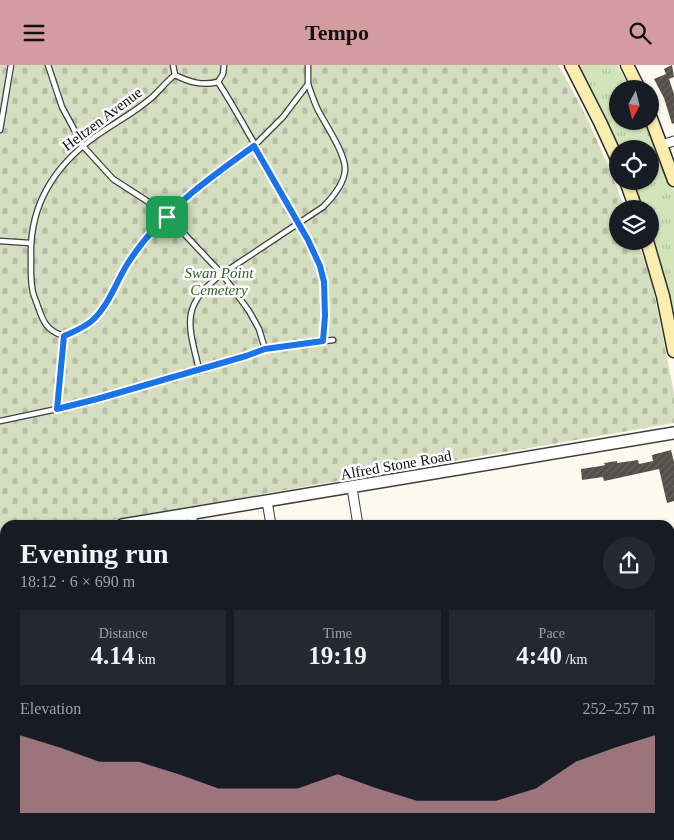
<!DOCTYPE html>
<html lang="en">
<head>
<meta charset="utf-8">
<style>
  :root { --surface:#171b24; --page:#242831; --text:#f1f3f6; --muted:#9ea1a6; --accent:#d49ba1 }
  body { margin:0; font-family:Georgia,serif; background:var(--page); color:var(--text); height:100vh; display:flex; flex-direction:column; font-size:19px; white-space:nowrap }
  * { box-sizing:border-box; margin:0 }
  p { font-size:16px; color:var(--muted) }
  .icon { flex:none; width:28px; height:28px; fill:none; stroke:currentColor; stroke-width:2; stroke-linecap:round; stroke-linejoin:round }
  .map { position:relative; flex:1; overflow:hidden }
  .drawer { position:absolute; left:0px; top:455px; width:675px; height:320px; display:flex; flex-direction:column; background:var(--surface); border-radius:15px 15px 0 0; box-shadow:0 1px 4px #0004 }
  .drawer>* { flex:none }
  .needle { width:32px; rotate:187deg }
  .tools { position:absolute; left:609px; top:15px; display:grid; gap:10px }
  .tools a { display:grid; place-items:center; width:50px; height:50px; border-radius:50%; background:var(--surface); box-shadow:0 1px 4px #0004; font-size:25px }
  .pin { position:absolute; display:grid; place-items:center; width:42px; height:42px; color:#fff; margin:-21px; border-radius:10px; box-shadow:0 2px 8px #0006 }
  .round { display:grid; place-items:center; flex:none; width:52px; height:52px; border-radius:26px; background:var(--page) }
  .headline { display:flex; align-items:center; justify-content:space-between; height:85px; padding:0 20px }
  h1 { font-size:28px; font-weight:800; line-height:38px }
  .figures { display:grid; grid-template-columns:repeat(3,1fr); gap:8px; height:85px; padding:5px 20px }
  .figures div { display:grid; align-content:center; border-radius:0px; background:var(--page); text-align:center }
  .figures b { font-size:25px; font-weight:800 }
  .figures small { font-size:14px; font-weight:400 }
  .figures p { font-size:14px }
  .chart { height:140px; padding:10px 20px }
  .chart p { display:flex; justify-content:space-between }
  .chart svg { width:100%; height:90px; margin-top:5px; fill:var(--accent); opacity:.7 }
  header { display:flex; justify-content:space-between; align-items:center; height:65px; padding:0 20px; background:var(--accent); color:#111; font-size:22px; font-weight:800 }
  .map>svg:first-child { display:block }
  .cemetery { fill:url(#cemetery-stones) }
  .park { fill:url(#park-tufts) }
  .building { fill:url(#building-hatch) }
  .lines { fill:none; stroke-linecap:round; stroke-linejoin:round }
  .service-casing { stroke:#3f3f3f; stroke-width:7 }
  .minor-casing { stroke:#3f3f3f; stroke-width:11 }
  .tertiary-casing { stroke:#3f3f3f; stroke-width:14 }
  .secondary-casing { stroke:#2e2e2e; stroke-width:15 }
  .service { stroke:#fff; stroke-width:4.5 }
  .minor { stroke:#fff; stroke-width:9 }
  .tertiary { stroke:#fff; stroke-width:11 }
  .secondary { stroke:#f9eead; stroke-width:12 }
  .route-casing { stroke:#fff; stroke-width:10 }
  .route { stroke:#1a73e8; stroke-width:6 }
  .labels { text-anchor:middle; stroke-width:5; stroke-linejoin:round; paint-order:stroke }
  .street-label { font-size:15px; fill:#0c0c0c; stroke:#fff }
  .park-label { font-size:15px; font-style:italic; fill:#315f22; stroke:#fff }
</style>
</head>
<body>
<header><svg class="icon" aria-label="menu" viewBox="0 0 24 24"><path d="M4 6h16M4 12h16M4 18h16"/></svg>Tempo<svg class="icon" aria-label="search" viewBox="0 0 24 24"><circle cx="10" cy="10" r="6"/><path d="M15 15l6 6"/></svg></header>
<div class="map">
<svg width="674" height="775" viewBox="0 0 674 775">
  <defs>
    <pattern id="cemetery-stones" width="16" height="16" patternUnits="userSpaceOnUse" patternTransform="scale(1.25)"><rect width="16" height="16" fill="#d5dec0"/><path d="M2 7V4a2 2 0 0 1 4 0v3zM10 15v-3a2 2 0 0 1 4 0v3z" fill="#b6bda4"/></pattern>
    <pattern id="park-tufts" width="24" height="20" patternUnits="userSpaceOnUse" patternTransform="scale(1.25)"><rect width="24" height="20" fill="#d2e5ba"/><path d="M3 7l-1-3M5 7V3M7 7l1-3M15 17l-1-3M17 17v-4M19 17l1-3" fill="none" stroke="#b3c39f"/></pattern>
    <pattern id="building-hatch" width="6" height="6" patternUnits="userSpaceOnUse" patternTransform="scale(1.25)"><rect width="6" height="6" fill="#544d4a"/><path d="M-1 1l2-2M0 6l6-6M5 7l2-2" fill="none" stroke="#686260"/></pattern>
  </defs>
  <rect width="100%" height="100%" fill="#fefaed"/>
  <path class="cemetery" d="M 0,0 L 558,0 C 586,46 606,94 625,144 L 618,144 L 618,176 L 637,176 L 651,212 L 674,328 L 674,358 L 84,460 L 5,460 L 5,474 L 0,474 Z"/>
  <path class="park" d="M 574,0 L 617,0 L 631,24 L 618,24 L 618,56 L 647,56 L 674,126 L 674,258 L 650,173 L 650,144 L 639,144 L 628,116 L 650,116 L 650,84 L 618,84 Z"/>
  <g class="building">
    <path d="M 672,0 L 674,12 L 669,14 L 674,29 L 674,58 L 672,59 L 664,33 L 654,14 L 666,9 L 664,4 Z"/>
    <path d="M 671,385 L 674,397 L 674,436 L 667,438 L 659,404 L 609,415 L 604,416 L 603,412 L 582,415 L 581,404 L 601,401 L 605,400 L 604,398 L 617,396 L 617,398 L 638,395 L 639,399 L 653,396 L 652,390 Z"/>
  </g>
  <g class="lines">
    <defs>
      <g id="service">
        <path d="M 48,0 L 62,42 L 83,81 L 113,114 L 147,136 L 174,158 L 222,209 L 249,246 L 259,264 L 265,284"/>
        <path d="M 173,0 L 175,10 C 189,17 202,21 218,17 L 223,9 L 224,0"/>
        <path d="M 218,17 C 242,54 263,95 284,133 C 296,155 312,177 320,200 C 329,223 325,252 323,276"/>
        <path d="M 0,65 L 11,0"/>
        <path d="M 0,176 L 30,178"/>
        <path d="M 64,271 L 79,265 L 93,255 L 105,240 L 128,197 L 149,170 L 167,152 L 198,124 L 254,81 L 283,52 L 308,19 L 308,0"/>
        <path d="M 199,304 C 188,259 180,240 222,209 L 323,142 C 332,133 344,119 345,105 C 346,89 325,59 318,45 C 314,37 311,27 308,19"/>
        <path d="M 57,344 L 64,271 C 42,265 42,250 34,231 C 30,220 31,205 31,193 C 29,140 54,101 96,71 C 114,58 134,48 150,34 C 159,27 165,17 175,10"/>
        <path d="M 0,356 L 76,340 L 246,291 L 265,284 L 333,275"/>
      </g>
      <g id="minor">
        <path d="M 661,80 L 674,76"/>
        <path d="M 352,423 L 358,460"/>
        <path d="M 267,436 L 271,460"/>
        <path d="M 191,448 L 193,460"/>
        <path d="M 670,482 L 674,482"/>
        <path d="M 670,570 L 674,570"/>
        <path d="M 670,750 L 674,750"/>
        <path d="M 47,770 L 50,775"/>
        <path d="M 149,770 L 152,775"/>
        <path d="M 359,770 L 369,775"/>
        <path d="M 257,775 L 259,770"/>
      </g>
      <g id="tertiary">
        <path d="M 122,460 L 674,368"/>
        <path d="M 0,481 L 5,480"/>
        <path d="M 0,649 L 5,650"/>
        <path d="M 670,660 L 674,660"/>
      </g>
      <g id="secondary">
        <path d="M 571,0 L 600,57 L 618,96"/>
        <path d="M 627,0 L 639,24"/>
        <path d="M 650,51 L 674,115"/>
        <path d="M 626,116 L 636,144"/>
        <path d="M 647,176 L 663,231 L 674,286"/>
        <path d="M 670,521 L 674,513"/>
        <path d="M 539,775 L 542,770"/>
      </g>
    </defs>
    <use href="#service" class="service-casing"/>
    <use href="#minor" class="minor-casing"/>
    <use href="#tertiary" class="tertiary-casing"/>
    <use href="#secondary" class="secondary-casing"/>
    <use href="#service" class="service"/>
    <use href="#minor" class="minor"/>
    <use href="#tertiary" class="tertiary"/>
    <use href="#secondary" class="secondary"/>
  </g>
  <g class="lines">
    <defs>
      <path id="route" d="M 254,81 L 308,175 L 320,201 L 324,217 L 325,251 L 323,276 L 265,284 L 246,291 L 97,334 L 57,344 L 64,271 C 75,266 86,262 94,254 C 110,238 116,217 128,198 C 134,189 141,179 149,170 C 178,135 217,108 254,81 Z"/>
    </defs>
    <use href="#route" class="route-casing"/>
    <use href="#route" class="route"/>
  </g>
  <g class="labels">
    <g class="street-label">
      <text transform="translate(102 54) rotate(-37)" y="5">Heltzen Avenue</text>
      <text transform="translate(396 400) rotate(-10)" y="5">Alfred Stone Road</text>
    </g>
    <g class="park-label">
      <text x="219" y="213">Swan Point<tspan x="219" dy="17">Cemetery</tspan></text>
    </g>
  </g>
</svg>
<div class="tools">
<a><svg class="needle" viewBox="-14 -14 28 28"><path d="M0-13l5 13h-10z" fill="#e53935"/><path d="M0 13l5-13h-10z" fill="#9ea1a6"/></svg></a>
<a><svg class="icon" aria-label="locate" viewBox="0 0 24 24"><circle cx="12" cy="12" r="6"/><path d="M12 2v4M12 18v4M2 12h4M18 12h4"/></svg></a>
<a><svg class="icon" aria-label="layers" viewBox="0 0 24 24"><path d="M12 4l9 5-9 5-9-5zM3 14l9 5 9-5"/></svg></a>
</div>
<div class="pin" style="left:167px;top:152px;background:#1e9e55"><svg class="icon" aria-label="arrive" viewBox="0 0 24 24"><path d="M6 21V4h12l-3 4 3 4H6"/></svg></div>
<section class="drawer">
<div class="headline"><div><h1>Evening run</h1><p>18:12 · 6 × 690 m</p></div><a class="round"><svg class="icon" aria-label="share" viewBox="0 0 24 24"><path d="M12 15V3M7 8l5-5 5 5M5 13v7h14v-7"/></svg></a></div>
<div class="figures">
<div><p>Distance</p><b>4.14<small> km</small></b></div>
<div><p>Time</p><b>19:19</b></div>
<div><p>Pace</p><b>4:40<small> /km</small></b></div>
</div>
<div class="chart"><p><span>Elevation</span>252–257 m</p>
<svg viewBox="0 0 160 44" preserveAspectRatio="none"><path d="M0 44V6L10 12L20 19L30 19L40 25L50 32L60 32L70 32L80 25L90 32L100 38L110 38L120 38L130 32L140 19L150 12L160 6V44z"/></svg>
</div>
</section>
</div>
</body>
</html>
